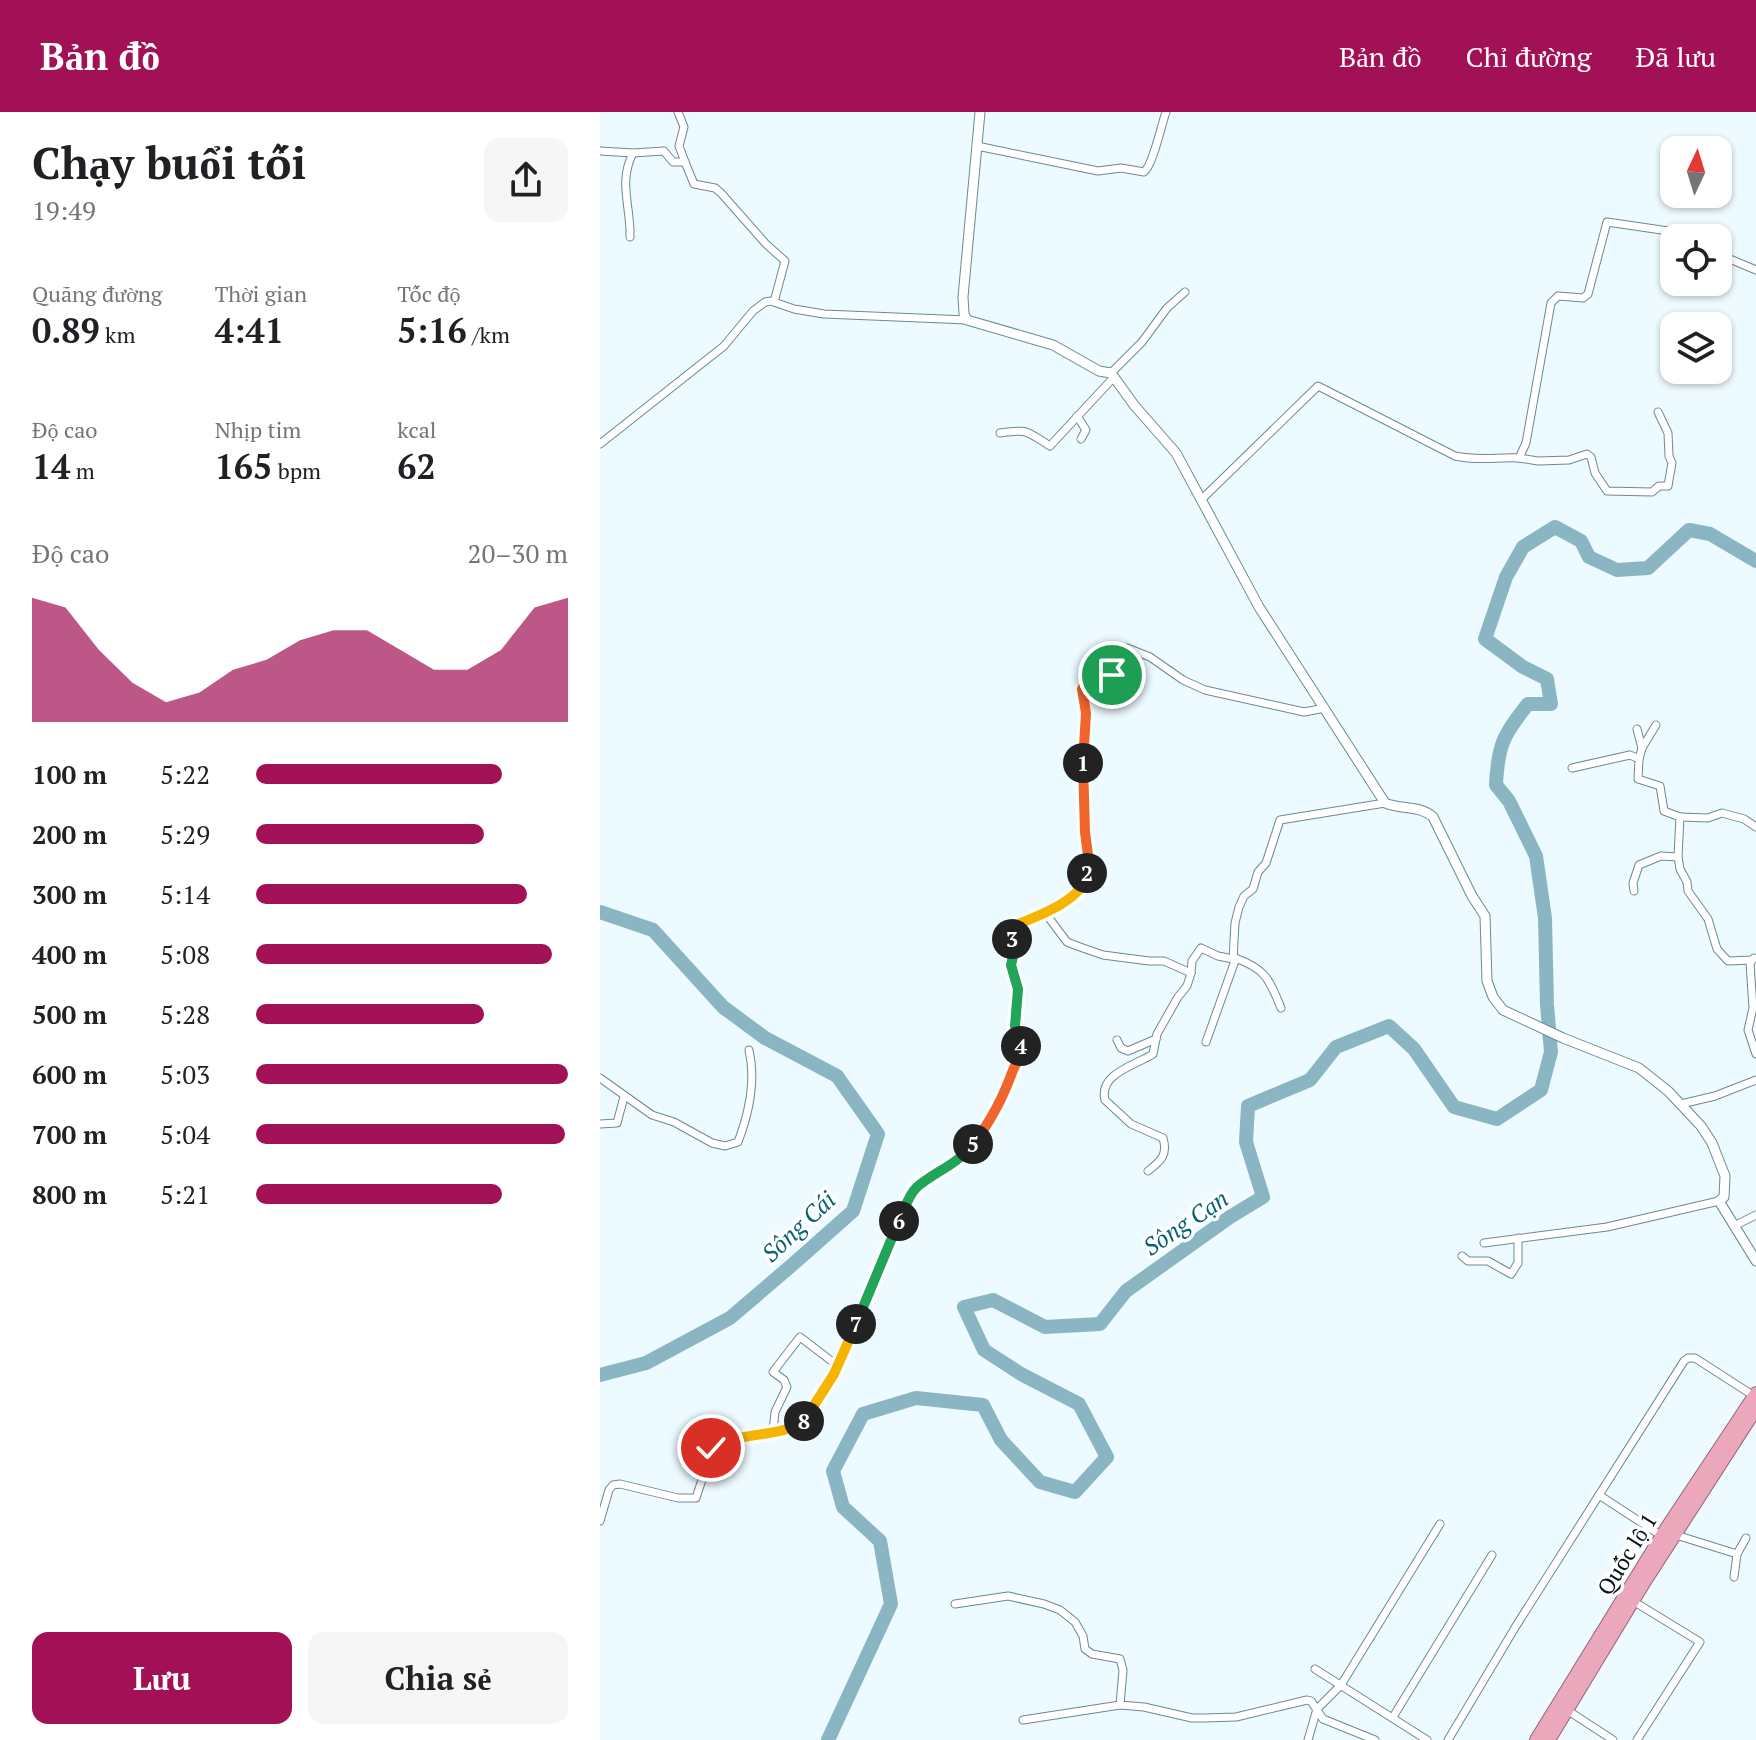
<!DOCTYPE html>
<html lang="vi">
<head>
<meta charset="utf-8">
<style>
  :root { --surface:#fff; --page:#f6f6f6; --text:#202124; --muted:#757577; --accent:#a21156 }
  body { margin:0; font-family:"PT Serif",serif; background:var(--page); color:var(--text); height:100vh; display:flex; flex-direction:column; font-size:30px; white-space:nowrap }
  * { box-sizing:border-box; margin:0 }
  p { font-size:26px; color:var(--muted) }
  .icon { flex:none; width:44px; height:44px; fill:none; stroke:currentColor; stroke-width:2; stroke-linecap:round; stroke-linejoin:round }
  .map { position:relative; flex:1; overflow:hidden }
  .panel { display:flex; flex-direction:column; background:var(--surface); width:600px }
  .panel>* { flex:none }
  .needle { width:52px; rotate:4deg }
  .fabs { position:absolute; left:1060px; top:24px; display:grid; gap:16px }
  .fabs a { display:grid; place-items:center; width:72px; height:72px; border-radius:16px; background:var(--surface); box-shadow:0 2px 6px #0004; font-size:40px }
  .pin { position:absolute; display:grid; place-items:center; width:68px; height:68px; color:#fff; margin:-34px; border:4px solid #fff; border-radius:50%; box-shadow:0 2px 8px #0007 }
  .km { position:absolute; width:40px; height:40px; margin:-20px; border-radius:50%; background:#222; color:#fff; font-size:22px; line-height:40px; text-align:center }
  .round { display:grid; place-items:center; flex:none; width:84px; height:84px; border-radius:16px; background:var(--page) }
  .overview { display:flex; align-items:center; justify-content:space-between; height:136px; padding:0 32px }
  h1 { font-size:44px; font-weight:600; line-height:60px }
  .figures { display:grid; grid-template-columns:repeat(3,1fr); gap:12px; height:136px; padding:8px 32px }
  .figures div { display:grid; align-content:center }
  .figures b { font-size:34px; font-weight:600 }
  .figures small { font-size:22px; font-weight:400 }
  .figures p { font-size:22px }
  .chart { height:224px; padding:16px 32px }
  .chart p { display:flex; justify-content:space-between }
  .chart svg { width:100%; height:144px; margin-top:8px; fill:var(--accent); opacity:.7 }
  .cta { display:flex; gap:16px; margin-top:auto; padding:16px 32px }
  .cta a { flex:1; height:92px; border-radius:16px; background:var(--accent); color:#fff; font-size:32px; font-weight:600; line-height:92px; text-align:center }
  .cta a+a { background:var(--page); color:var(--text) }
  ul { padding:0 32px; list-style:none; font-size:26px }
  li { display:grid; grid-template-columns:128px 96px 1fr; align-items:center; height:60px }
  li i { height:20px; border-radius:10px; background:var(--accent) }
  header { display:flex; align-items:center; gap:48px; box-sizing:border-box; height:112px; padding:0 40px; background:var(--accent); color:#fff }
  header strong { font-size:38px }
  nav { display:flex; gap:44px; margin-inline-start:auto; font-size:28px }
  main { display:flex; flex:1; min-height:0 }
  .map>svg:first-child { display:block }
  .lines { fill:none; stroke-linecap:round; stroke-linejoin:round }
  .river { stroke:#8ab6c4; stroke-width:14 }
  .minor-casing { stroke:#6b8993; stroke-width:9 }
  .tertiary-casing { stroke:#6b8993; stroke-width:11 }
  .trunk-casing { stroke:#976476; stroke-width:14 }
  .minor { stroke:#fff; stroke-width:7 }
  .tertiary { stroke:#fff; stroke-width:9 }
  .trunk { stroke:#eba7bc; stroke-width:12 }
  .split-1-casing { stroke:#fff; stroke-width:16 }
  .split-2-casing { stroke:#fff; stroke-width:16 }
  .split-3-casing { stroke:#fff; stroke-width:16 }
  .split-4-casing { stroke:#fff; stroke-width:16 }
  .split-5-casing { stroke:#fff; stroke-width:16 }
  .split-6-casing { stroke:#fff; stroke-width:16 }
  .split-7-casing { stroke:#fff; stroke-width:16 }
  .split-8-casing { stroke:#fff; stroke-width:16 }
  .split-9-casing { stroke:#fff; stroke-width:16 }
  .split-1 { stroke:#f0652b; stroke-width:10 }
  .split-2 { stroke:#f0652b; stroke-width:10 }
  .split-3 { stroke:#f5b400; stroke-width:10 }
  .split-4 { stroke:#22a559; stroke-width:10 }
  .split-5 { stroke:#f0652b; stroke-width:10 }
  .split-6 { stroke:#22a559; stroke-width:10 }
  .split-7 { stroke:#22a559; stroke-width:10 }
  .split-8 { stroke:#f5b400; stroke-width:10 }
  .split-9 { stroke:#f5b400; stroke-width:10 }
  .labels { text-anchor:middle; stroke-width:7; stroke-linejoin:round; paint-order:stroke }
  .street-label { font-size:22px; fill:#051013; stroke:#fff }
  .water-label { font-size:24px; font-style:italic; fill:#076176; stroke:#fff }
</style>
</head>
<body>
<header>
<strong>Bản đồ</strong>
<nav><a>Bản đồ</a><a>Chỉ đường</a><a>Đã lưu</a></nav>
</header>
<main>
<section class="panel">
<div class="overview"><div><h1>Chạy buổi tối</h1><p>19:49</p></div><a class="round"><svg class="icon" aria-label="share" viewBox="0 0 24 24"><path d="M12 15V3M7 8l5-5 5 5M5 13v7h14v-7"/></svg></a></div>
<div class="figures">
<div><p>Quãng đường</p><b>0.89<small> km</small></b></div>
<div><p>Thời gian</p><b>4:41</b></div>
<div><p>Tốc độ</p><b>5:16<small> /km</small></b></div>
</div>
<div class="figures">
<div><p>Độ cao</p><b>14<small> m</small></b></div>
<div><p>Nhịp tim</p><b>165<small> bpm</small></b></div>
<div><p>kcal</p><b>62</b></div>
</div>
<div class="chart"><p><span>Độ cao</span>20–30 m</p>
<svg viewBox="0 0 160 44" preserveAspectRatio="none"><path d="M0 44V6L10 9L20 22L30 32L40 38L50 35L60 28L70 25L80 19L90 16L100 16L110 22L120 28L130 28L140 22L150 9L160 6V44z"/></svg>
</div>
<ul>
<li><b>100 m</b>5:22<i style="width:79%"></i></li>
<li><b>200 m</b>5:29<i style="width:73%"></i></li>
<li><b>300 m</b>5:14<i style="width:87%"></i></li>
<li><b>400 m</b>5:08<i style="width:95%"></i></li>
<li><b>500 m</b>5:28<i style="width:73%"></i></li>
<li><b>600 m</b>5:03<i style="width:100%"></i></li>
<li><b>700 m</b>5:04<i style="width:99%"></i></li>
<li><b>800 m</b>5:21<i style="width:79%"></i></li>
</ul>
<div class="cta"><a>Lưu</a><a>Chia sẻ</a></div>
</section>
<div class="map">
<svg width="1156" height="1628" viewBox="0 0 1156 1628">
  <rect width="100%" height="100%" fill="#edfaff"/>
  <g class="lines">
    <g class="river">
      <path d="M 0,800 L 53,818 L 123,895 L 165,926 L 237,964 L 278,1022 L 253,1099 L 192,1153 L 130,1206 L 46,1251 L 0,1263"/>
      <path d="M 228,1628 L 291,1492 L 280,1429 L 243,1395 L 233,1359 L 263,1302 L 316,1286 L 383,1293 L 401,1328 L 440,1370 L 475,1380 L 507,1345 L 479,1292 L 421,1262 L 384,1238 L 364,1195 L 393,1188 L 445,1215 L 500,1212 L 526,1179 L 630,1105 L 663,1085 L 646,1030 L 648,994 L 710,968 L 736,935 L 789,914 L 814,937 L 854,995 L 897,1007 L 941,978 L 951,940 L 947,893 L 945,806 L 936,744 L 909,689 L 896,673 C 898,633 903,623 928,592 L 951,592 L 947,567 L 923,555 L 885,527 L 906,465 L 923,435 L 955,415 L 981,429 L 989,445 L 1017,458 L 1048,456 L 1089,418 L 1110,422 L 1156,449"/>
    </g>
    <defs>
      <g id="minor">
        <path d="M 78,0 L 84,15 L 79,34 L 85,50"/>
        <path d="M 377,34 L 498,59 L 521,56 L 544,60 C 553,53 561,14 566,0"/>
        <path d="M 0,39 L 33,41 L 64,39 L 73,50 L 85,50 L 94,72 L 115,76 L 121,81 L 166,132 L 185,149 L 174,190"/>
        <path d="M 30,125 C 31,95 18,70 33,41"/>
        <path d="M 1118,142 L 1156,158"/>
        <path d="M 511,261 L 542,230 L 567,196 L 585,180"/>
        <path d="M 477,304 L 486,318 L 481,327"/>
        <path d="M 400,321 C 428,317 425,318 450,334 L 514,265"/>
        <path d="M 0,332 L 124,234 L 153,199 L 165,190 L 171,189 L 194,197 L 224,202 L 367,208"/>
        <path d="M 919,346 L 938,349 L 969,348 L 987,342 L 991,345 L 995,361 L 1007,379 L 1052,380 L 1059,374 L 1068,374 L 1072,351 L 1069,344 L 1068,321 L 1058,300"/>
        <path d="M 602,387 L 718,274 L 855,344 C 876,349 898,345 919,346 L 926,331 L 951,191 L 958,184 L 983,186 L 988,182 L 1007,110 L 1089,122 L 1097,126"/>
        <path d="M 1037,617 L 1042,636"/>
        <path d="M 1039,647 L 1042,636 L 1056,613"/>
        <path d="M 972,656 L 1030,643 L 1039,647 L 1038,667 L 1060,674 L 1064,699 L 1080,705 L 1078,745 L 1080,757 L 1087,770 L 1088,779 L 1108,807 L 1117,837 L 1128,849 L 1152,848"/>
        <path d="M 1080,705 L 1108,706 L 1122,701 L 1144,707 L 1156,715"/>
        <path d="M 1034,779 L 1033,771 L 1039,753 L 1061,744 L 1078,745"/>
        <path d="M 446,802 L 467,830 L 480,835 L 503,843 L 549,849 L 564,849 L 591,861 L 592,849 L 601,836 L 618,844 L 633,847 L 635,811 L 639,795 L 644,784 L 653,777 L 658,760 L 666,751 L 680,708 L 785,691"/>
        <path d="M 635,846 C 666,857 669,867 681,896"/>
        <path d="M 1154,846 L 1150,851 L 1153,896 L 1148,918 L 1156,942"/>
        <path d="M 517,928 L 521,936 L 528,939 L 556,927"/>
        <path d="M 606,930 L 636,846"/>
        <path d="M 0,966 L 52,1003 L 74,1010 L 112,1031 L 125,1034 L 138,1030 C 149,1001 156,968 149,938"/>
        <path d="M 1081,992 L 1115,984 L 1156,968"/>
        <path d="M 0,1012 L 17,1011 L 24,985"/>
        <path d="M 548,1059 C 561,1049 568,1043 563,1026 L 531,1012 L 505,988 C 498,962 536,953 553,942 L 557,922 L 578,885 L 587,874 L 591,861"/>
        <path d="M 1134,1114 L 1156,1103"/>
        <path d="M 884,1131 L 1007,1115 L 1119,1089"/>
        <path d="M 862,1144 L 868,1149 L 888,1149 L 911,1162 L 918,1151 L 918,1126"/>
        <path d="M 173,1319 L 175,1300 L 187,1275 L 184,1268 L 173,1260 L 200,1225 L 238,1254"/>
        <path d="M 999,1383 L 1062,1424"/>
        <path d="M 0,1409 L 9,1378 L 13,1373 L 20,1372 L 78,1386 L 96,1386 L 113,1334 L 193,1315 C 227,1303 265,1187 279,1152 C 289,1129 300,1107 310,1084 L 317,1075 L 353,1053 L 367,1041 L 395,1002 L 414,955 L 421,945 L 415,907 L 418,877 L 411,853 L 415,832 L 410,817 L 452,799 L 486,768 L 489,751 L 483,671 L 486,601 L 482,581 L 484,574 L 510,567 L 517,539 L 527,536 L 550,545 L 583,568 L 605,578 L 704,600 L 725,596"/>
        <path d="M 1076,1423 L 1137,1442 L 1134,1465"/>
        <path d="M 1137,1442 L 1146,1426"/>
        <path d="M 1033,1489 L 1100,1530 L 1037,1628"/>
        <path d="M 355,1492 L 408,1484 L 444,1492 L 460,1498 L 475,1510 L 483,1524 L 485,1537 L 492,1542 L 520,1547 L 523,1558 L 520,1593 L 544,1595 L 592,1606 L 604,1606 L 636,1605 L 707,1588 L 711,1589 L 723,1607 L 775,1628"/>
        <path d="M 715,1557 L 827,1628"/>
        <path d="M 967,1598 L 1013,1628"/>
        <path d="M 793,1605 L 892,1443"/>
        <path d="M 423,1608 L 520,1593"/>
        <path d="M 708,1628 L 717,1597 L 741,1573 L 840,1412"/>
        <path d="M 848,1628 L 916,1514 L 1084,1249 L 1088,1246 L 1095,1246 L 1154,1284"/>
      </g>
      <path id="tertiary" d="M 380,0 L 363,185 L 364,202 L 367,208 L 453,233 L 499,259 L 511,261 L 534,293 L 576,341 L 659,495 L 785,691 C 801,698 820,693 833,705 L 872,784 L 885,804 L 887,869 L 893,885 L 903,898 L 963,926 L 1039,956 L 1068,979 L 1101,1014 L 1112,1031 L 1125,1064 L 1124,1085 L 1119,1089 L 1156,1149"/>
      <g id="trunk">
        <path d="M 936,1628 L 1067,1415 L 1156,1281"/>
        <path d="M 949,1628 L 1044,1471 L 1156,1297"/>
      </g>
    </defs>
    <use href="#minor" class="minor-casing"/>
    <use href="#tertiary" class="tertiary-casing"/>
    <use href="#trunk" class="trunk-casing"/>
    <use href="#minor" class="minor"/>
    <use href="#tertiary" class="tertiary"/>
    <use href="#trunk" class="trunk"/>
  </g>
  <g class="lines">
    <defs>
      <path id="split-1" d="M 483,651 L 486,601 L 482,577 L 486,572 L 506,569 L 512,563"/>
      <path id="split-2" d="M 483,651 L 485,720 L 489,751 L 487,761"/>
      <path id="split-3" d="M 412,827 L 411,815 C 433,806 484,789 487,761"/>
      <path id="split-4" d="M 412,827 L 415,836 L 411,853 L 418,877 L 415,914 L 421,934"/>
      <path id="split-5" d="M 373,1032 C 392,1008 403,986 413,958 C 417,949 422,945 421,934"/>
      <path id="split-6" d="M 299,1109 C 304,1099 308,1083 317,1075 C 336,1059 357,1053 373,1032"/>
      <path id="split-7" d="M 256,1212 L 299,1109"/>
      <path id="split-8" d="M 204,1309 L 234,1262 L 256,1212"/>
      <path id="split-9" d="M 111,1336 C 136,1320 185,1325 204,1309"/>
    </defs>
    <use href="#split-1" class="split-1-casing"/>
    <use href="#split-2" class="split-2-casing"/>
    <use href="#split-3" class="split-3-casing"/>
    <use href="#split-4" class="split-4-casing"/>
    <use href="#split-5" class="split-5-casing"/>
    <use href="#split-6" class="split-6-casing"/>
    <use href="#split-7" class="split-7-casing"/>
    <use href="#split-8" class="split-8-casing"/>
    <use href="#split-9" class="split-9-casing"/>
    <use href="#split-1" class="split-1"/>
    <use href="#split-2" class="split-2"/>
    <use href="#split-3" class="split-3"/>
    <use href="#split-4" class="split-4"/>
    <use href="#split-5" class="split-5"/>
    <use href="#split-6" class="split-6"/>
    <use href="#split-7" class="split-7"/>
    <use href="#split-8" class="split-8"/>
    <use href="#split-9" class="split-9"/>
  </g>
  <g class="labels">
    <g class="street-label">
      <text transform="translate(1027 1442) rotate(-58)" y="8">Quốc lộ 1</text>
    </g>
    <g class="water-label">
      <text transform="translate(586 1111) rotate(-34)" y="8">Sông Cạn</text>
      <text transform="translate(199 1115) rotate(-43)" y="8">Sông Cái</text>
    </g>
  </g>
</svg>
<div class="fabs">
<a><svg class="needle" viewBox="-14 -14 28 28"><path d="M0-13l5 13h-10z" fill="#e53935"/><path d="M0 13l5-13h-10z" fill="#757577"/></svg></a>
<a><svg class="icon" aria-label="locate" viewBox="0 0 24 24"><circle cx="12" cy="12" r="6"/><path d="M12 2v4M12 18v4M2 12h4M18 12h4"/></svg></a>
<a><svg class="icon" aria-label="layers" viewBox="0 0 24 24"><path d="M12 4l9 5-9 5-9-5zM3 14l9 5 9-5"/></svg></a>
</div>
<div class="pin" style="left:512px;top:563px;background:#1e9e55"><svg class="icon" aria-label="arrive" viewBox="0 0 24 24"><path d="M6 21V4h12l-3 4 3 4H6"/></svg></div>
<div class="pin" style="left:111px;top:1336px;background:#d93025"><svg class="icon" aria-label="check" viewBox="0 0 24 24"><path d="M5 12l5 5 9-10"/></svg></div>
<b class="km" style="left:483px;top:651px">1</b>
<b class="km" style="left:487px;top:761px">2</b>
<b class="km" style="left:412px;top:827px">3</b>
<b class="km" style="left:421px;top:934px">4</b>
<b class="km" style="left:373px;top:1032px">5</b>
<b class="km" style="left:299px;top:1109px">6</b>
<b class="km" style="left:256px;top:1212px">7</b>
<b class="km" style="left:204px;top:1309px">8</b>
</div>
</main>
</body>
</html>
